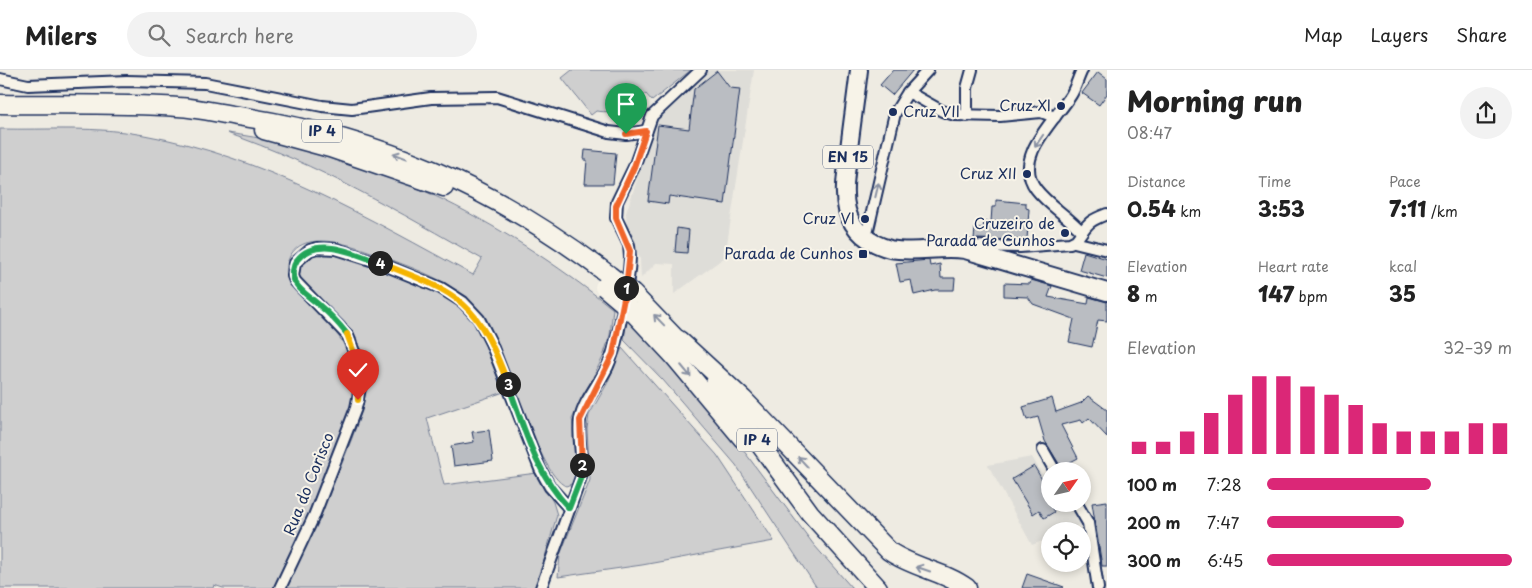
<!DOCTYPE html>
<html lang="en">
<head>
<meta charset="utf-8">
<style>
  :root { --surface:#fff; --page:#f2f2f2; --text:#222; --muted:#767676; --line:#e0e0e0; --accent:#db2777 }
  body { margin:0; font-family:"Playpen Sans",sans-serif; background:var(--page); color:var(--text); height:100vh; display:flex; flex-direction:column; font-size:19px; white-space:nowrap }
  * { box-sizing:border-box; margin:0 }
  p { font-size:16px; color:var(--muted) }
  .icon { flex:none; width:28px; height:28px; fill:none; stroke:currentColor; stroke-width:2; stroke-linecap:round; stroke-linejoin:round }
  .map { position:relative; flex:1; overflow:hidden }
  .details { display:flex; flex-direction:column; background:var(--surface); width:425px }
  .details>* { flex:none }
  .needle { width:32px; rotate:56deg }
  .tools { position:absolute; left:1041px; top:392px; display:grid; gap:10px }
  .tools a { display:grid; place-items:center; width:50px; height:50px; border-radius:50%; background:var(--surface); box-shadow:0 2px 8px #0003; font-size:25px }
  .pin { position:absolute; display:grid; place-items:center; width:42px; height:42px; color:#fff; margin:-51px -21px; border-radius:50% 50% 50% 0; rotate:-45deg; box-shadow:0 0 5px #0007 }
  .pin .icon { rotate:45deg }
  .km { position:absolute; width:25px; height:25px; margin:-12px; border-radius:50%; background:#222; color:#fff; font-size:14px; line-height:25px; text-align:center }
  .round { display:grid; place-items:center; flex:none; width:52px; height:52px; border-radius:26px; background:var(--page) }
  .head { display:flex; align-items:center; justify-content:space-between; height:85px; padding:0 20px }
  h1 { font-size:28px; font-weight:800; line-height:38px }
  .stats { display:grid; grid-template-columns:repeat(3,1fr); gap:8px; height:85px; padding:5px 20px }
  .stats div { display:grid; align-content:center }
  .stats b { font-size:21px; font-weight:800 }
  .stats small { font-size:14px; font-weight:400 }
  .stats p { font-size:14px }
  .chart { height:140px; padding:10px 20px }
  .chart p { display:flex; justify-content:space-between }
  .chart svg { width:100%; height:90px; margin-top:5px; stroke:var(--accent); stroke-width:6 }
  ul { padding:0 20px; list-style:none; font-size:16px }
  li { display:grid; grid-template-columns:80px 60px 1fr; align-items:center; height:38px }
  li i { height:12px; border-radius:6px; background:var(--accent) }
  header { display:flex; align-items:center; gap:30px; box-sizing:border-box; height:70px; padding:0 25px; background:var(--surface); border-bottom:1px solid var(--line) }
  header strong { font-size:24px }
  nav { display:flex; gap:28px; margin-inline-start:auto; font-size:18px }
  .search { width:350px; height:45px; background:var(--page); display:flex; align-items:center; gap:12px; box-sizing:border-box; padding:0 18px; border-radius:28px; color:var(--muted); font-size:19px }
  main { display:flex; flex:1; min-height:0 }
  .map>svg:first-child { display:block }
  .built { fill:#deddd8 }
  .green { fill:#cfcfcf; stroke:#757f96 }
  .building { fill:#babdc2; stroke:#1b2f5e }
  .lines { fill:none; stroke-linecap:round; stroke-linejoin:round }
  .minor-casing { stroke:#1b2f5e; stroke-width:14 }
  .primary-casing { stroke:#1b2f5e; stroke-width:20 }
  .trunk-casing { stroke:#1b2f5e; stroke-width:21 }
  .minor { stroke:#f7f3e8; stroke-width:10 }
  .primary { stroke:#f7f3e8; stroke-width:16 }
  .trunk { stroke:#f7f3e8; stroke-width:18 }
  .trunk-bridge-casing { stroke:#1b2f5e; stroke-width:21; stroke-linecap:butt }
  .trunk-bridge { stroke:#f7f3e8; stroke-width:18 }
  .oneway { stroke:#8991a3 }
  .split-1-casing { stroke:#fff; stroke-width:10 }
  .split-2-casing { stroke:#fff; stroke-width:10 }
  .split-3-casing { stroke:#fff; stroke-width:10 }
  .split-4-casing { stroke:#fff; stroke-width:10 }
  .split-5-casing { stroke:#fff; stroke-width:10 }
  .split-6-casing { stroke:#fff; stroke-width:10 }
  .split-1 { stroke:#f0652b; stroke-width:6 }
  .split-2 { stroke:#f0652b; stroke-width:6 }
  .split-3 { stroke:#22a559; stroke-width:6 }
  .split-4 { stroke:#f5b400; stroke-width:6 }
  .split-5 { stroke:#22a559; stroke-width:6 }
  .split-6 { stroke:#f5b400; stroke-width:6 }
  .poi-dot { fill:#1b2f5e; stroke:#f7f3e8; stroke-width:2 }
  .labels { text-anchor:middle; stroke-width:4; stroke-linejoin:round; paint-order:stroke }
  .shield { fill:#f7f3e8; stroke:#5d6a87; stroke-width:1 }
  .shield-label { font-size:14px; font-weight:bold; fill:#1b2f5e }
  .poi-label { font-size:15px; fill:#1b2f5e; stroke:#f7f3e8; text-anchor:end }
  .street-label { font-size:15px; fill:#1b2f5e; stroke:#f7f3e8 }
</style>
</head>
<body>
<header>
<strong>Milers</strong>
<div class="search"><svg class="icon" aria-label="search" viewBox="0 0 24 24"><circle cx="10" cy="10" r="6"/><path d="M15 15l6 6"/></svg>Search here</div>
<nav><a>Map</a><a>Layers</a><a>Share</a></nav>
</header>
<main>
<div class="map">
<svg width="1107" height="518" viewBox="0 0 1107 518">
  <rect width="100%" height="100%" fill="#eeebe2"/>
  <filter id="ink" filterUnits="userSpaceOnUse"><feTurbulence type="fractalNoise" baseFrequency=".02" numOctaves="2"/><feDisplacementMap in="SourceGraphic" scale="10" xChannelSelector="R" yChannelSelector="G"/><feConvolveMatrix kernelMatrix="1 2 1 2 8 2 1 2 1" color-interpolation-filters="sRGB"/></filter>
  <g filter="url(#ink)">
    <g class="built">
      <path d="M 709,0 L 754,0 L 725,187 L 674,224 L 674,194 L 656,193 L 641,208 L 640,189 L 627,159 L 626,143 L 657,50 Z"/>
      <path d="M 1032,387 L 1042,404 L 1050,401 L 1050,434 L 1072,434 L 1083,453 L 1065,461 L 1050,461 L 1050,468 L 1032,475 L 988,395 Z"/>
    </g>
    <g class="green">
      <path d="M 572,0 L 691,0 L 652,31 L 646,24 C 631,37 617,44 596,41 L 591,45 L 562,8 Z"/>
      <path d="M 0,59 C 47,60 97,56 144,65 C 263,86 368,148 473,205 L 482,189 C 399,142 318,94 227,63 C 370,82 501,149 613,239 L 610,265 L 603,287 L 572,349 L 578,386 L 578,399 L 574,413 L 566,416 C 536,405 506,269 473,234 C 455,216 429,204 405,195 C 378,185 309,152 290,186 C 285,196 285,207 291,216 C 297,225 306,231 313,238 C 334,258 354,280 354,311 C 354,336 341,362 332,385 C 315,429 298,473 278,515 L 275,518 L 223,518 L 214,515 L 213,518 L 0,518 Z"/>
      <path d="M 322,183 C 351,186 447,221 466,242 C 485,264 493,296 504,322 L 427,348 L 444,415 L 537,403 L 553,432 L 557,445 L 536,518 L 286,518 C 307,468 333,419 352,368 C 358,351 365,335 366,317 C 367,302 364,285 358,272 C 346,243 308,228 299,204 C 300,191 310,185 322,183 Z"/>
      <path d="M 627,247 L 705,329 L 814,475 L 852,518 L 817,518 L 736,395 L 663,310 L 624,270 Z"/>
      <path d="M 622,278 L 717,385 L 774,471 L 642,495 L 558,507 L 560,485 L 590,410 L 587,359 L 589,345 L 607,314 Z"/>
    </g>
    <g class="building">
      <path d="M 893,0 L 913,0 L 892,25 L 880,15 Z"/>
      <path d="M 717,1 L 730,18 L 740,19 L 725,134 L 669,126 L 668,134 L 648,131 L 658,55 L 689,59 L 694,19 Z"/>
      <path d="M 1098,2 L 1107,9 L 1107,24 L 1099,35 L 1082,23 Z"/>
      <path d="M 585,80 L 616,83 L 613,114 L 585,114 L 587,90 L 584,90 Z"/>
      <path d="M 996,130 L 1026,133 L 1026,138 L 1029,139 L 1027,170 L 974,169 L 975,158 L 983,158 L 984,152 L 991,152 L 992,137 L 996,137 Z"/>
      <path d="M 677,158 L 689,160 L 687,183 L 675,182 Z"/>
      <path d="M 1084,182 L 1107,189 L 1107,208 L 1079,200 Z"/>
      <path d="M 929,190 L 930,196 L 940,194 L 941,208 L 955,208 L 954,220 L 935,220 L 914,225 L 911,210 L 900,212 L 896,193 Z"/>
      <path d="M 1031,210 L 1052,216 L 1048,227 L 1088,234 L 1089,227 L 1107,232 L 1107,251 L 1098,250 L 1092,277 L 1069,272 L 1074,249 L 1033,234 L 1028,227 L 1004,226 L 1004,213 L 1030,214 Z"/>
      <path d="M 1088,326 L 1107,340 L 1107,367 L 1089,348 L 1083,353 L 1081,350 L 1061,355 L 1078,388 L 1061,397 L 1045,371 L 1038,347 L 1027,350 L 1023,337 L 1052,328 L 1056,342 L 1081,333 Z"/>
      <path d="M 489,360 L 493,391 L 454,396 L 451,376 L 474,372 L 472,362 Z"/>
      <path d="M 1034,396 L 1050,423 L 1050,435 L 1054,442 L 1044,448 L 1039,440 L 1033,444 L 1012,409 Z"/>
      <path d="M 1107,431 L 1107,496 L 1102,496 L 1092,433 Z"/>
      <path d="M 1027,504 L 1064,517 L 1063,518 L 1022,518 Z"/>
    </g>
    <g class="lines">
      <defs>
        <g id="minor">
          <path d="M 0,9 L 28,15 L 127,11 L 205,13 L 322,36 L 352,39 L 431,28 L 497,27 L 609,62 L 626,64 L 646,61"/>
          <path d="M 908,22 L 942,41 L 955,45 L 1000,46 L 1041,42 L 1055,47"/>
          <path d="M 967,46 L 967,18 L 972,0"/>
          <path d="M 1081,161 C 1068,146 1048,135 1036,119 C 1012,87 1055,51 1071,25 C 1076,17 1078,8 1082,0"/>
          <path d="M 866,168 L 895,43 L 908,22 L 928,0"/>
          <path d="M 1074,172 L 1107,180"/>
          <path d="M 966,176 L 1020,177 L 1070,173 L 1076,170 C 1088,154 1086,152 1107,144"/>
          <path d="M 1043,380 L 1055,401"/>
          <path d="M 1077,434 L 1088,453 L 1098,518"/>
          <path d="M 280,518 L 314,446 L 356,338 L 360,318 L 359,296 L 348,266 L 295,211 L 293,206 L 295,193 L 310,180 L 317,178 L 336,179 L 377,192 L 441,218 L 463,232 L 479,249 L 491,273 L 540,399 L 550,417 L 569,438"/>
          <path d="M 541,518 L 581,407 C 584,388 577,369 580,350 C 583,331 600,313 608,296 C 618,273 629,212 630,187 L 629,175 L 616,148 L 617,132 L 634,97 L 652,46 L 701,0"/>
        </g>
        <path id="primary" d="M 859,0 C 856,26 852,53 849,79 C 847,99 842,121 847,140 C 852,160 870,174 890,179 C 915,184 940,176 965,180 L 1107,222"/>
        <g id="trunk">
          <path d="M 0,34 C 59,35 119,33 178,37 C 198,38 218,43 238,46 C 380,67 495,118 609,205"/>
          <path d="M 264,60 L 330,78 L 444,117"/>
          <path d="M 633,224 L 685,278"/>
          <path d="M 630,239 L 673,285 L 743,369"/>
          <path d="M 679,270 L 743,329 L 889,481 C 913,498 944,501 967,518"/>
          <path d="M 715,313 L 810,443 L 878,518"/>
        </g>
      </defs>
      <use href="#minor" class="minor-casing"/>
      <use href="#primary" class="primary-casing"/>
      <use href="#trunk" class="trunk-casing"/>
      <use href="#minor" class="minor"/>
      <use href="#primary" class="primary"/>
      <use href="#trunk" class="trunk"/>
      <defs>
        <g id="trunk-bridge">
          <path d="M 609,205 L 633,224"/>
          <path d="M 604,217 L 630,239"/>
        </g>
      </defs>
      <use href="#trunk-bridge" class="trunk-bridge-casing"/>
      <use href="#trunk-bridge" class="trunk-bridge"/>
    </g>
    <defs><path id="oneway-shaft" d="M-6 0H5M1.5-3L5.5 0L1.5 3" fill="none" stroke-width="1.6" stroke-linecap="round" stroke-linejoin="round" transform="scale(1.25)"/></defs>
    <g class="oneway">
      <use href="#oneway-shaft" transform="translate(1039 71) rotate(124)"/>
      <use href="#oneway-shaft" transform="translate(400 86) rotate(-159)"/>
      <use href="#oneway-shaft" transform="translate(877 120) rotate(-77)"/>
      <use href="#oneway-shaft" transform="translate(659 250) rotate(-134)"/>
      <use href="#oneway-shaft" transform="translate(686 301) rotate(50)"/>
      <use href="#oneway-shaft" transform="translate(803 392) rotate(-133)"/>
      <use href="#oneway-shaft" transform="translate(923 499) rotate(-161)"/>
    </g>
  </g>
  <g class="lines" filter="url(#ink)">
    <defs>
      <path id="split-1" d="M 626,218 L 630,181 L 616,148 L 616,136 L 634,97 L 646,61 L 626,64"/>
      <path id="split-2" d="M 582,395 L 580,350 L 613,284 L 626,218"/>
      <path id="split-3" d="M 508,314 C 524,358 536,404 569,438 L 581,407 L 582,395"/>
      <path id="split-4" d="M 380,193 C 461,224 477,231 508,314"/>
      <path id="split-5" d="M 347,264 C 339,254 330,244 320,236 C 312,228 300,222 295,212 C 291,205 293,196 297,190 C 317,165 356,184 380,193"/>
      <path id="split-6" d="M 347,264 L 359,296 L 358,330"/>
    </defs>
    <use href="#split-1" class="split-1-casing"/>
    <use href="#split-2" class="split-2-casing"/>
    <use href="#split-3" class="split-3-casing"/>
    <use href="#split-4" class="split-4-casing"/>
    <use href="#split-5" class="split-5-casing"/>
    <use href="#split-6" class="split-6-casing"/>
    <use href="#split-1" class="split-1"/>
    <use href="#split-2" class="split-2"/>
    <use href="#split-3" class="split-3"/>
    <use href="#split-4" class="split-4"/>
    <use href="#split-5" class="split-5"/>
    <use href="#split-6" class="split-6"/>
  </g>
  <g class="poi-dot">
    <circle cx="1061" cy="36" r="5"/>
    <circle cx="893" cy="42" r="5"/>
    <circle cx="1027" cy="104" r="5"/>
    <circle cx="865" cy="149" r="5"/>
    <circle cx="1065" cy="163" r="5"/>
    <rect x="858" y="179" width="10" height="10" rx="2.5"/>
  </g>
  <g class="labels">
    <g class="shield">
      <rect x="302" y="49.5" width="40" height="23" rx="4"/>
      <rect x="823" y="75.5" width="50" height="23" rx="4"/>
      <rect x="737" y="358.5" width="40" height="23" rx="4"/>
    </g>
    <g class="shield-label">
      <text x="322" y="66">IP 4</text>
      <text x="848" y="92">EN 15</text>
      <text x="757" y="375">IP 4</text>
    </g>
    <g class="poi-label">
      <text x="1051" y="41">Cruz XI</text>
      <text x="903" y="47" text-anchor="start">Cruz VII</text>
      <text x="1017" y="109">Cruz XII</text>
      <text x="855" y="154">Cruz VI</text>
      <text x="1055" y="159">Cruzeiro de<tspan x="1055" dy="17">Parada de Cunhos</tspan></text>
      <text x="853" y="189">Parada de Cunhos</text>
    </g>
    <g class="street-label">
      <text transform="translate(309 414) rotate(-68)" y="5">Rua do Corisco</text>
    </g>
  </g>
</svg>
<div class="tools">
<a><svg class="needle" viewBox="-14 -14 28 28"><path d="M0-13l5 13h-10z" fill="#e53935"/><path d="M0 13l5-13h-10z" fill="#767676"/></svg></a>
<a><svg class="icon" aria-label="locate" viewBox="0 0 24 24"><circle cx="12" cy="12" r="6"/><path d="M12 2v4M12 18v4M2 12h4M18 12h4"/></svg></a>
</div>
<div class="pin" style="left:626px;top:64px;background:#1e9e55"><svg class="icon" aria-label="arrive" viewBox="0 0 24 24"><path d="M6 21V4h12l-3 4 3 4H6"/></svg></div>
<div class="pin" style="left:358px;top:330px;background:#d93025"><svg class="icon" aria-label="check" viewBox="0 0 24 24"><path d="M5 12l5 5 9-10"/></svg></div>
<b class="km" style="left:626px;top:218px">1</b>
<b class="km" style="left:582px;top:395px">2</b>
<b class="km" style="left:508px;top:314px">3</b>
<b class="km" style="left:380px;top:193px">4</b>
</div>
<section class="details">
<div class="head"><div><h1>Morning run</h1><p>08:47</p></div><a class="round"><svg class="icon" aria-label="share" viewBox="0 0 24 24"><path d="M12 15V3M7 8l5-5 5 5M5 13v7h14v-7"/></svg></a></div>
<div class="stats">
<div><p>Distance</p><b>0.54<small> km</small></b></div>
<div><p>Time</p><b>3:53</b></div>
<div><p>Pace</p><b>7:11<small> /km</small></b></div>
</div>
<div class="stats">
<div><p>Elevation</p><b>8<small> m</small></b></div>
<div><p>Heart rate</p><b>147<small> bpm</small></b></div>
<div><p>kcal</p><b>35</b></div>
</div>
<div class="chart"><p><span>Elevation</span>32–39 m</p>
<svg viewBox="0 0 160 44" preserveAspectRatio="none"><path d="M5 44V38M15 44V38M25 44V33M35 44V24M45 44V15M55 44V6M65 44V6M75 44V11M85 44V15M95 44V20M105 44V29M115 44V33M125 44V33M135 44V33M145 44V29M155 44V29"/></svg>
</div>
<ul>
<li><b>100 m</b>7:28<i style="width:67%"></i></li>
<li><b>200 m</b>7:47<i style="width:56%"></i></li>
<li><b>300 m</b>6:45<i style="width:100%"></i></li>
</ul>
</section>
</main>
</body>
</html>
